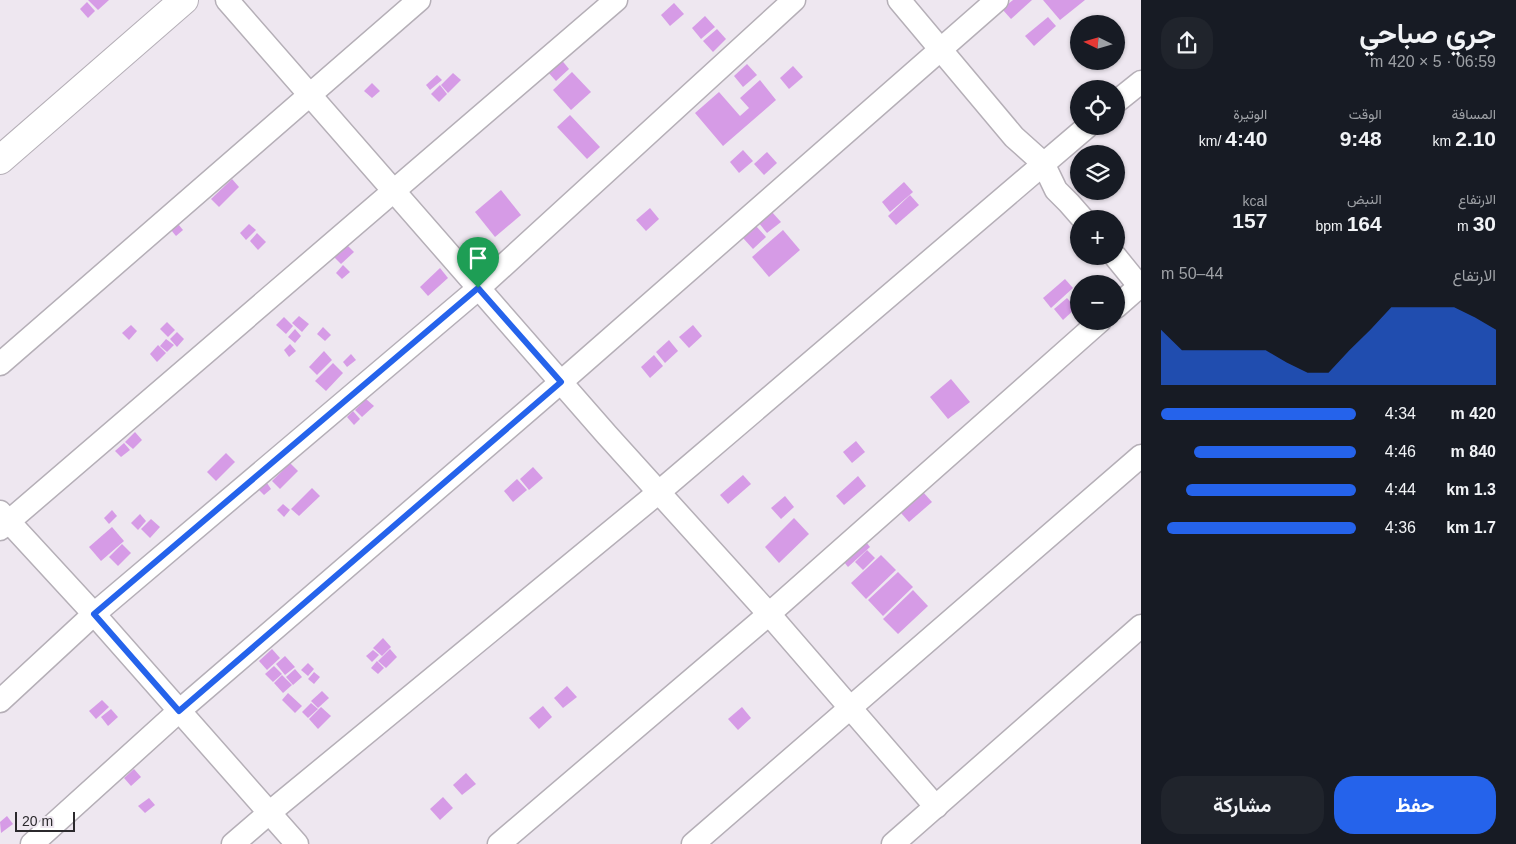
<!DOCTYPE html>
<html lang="ar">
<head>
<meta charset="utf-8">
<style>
  :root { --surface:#171b24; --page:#20242c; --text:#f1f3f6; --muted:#9ea1a6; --accent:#2563eb }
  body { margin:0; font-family:Arial,Vazirmatn,sans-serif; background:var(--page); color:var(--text); direction:rtl; height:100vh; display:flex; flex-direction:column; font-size:19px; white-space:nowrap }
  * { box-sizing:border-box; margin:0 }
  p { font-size:16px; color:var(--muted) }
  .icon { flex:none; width:28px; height:28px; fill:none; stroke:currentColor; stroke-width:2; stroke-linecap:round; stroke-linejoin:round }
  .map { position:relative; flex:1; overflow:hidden; direction:ltr }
  .panel { display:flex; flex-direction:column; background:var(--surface); width:375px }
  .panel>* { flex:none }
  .needle { width:32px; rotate:275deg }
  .tools { position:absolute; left:1070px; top:15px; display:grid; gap:10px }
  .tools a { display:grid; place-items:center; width:55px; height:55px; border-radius:50%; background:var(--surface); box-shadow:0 1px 4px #0004; font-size:25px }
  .scale { position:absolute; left:15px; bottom:12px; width:60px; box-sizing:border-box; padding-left:5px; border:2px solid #2b292c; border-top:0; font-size:14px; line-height:18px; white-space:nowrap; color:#2b292c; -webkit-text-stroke:4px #eee7f0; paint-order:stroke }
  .pin { position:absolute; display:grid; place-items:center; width:42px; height:42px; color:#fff; margin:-51px -21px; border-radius:50% 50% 50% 0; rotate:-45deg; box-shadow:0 0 5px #0007 }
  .pin .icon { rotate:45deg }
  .round { display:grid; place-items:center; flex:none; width:52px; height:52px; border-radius:20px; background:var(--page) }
  .headline { display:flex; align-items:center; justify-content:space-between; height:85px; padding:0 20px }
  h1 { font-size:28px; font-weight:700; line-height:38px }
  .stats { display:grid; grid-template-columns:repeat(3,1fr); gap:8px; height:85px; padding:5px 20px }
  .stats div { display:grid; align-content:center }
  .stats b { font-size:21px; font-weight:700 }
  .stats small { font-size:14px; font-weight:400 }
  .stats p { font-size:14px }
  .chart { height:140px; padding:10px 20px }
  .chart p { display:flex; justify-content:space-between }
  .chart svg { width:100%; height:90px; margin-top:5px; fill:var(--accent); opacity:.7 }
  .primary-button { display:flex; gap:10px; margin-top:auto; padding:10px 20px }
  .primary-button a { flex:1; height:58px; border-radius:20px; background:var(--accent); color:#fff; font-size:20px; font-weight:700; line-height:58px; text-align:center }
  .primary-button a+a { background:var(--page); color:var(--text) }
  ul { padding:0 20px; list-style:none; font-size:16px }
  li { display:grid; grid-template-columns:80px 60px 1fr; align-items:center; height:38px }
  li i { height:12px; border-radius:6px; background:var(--accent) }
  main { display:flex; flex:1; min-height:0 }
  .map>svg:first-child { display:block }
  .building { fill:#d69be6 }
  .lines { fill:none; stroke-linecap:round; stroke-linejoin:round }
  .street-casing { stroke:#b5afb7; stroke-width:25 }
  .secondary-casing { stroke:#b5afb7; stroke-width:30 }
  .street { stroke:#fff; stroke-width:22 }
  .secondary { stroke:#fff; stroke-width:28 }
  .route-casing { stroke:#fff; stroke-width:10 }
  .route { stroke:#2563eb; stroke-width:6 }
</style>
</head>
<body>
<main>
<section class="panel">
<div class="headline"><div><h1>جري صباحي</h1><p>06:59 · 5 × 420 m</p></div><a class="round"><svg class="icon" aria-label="share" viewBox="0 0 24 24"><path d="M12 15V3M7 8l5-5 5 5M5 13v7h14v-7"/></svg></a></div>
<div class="stats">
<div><p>المسافة</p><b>2.10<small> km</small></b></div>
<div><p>الوقت</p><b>9:48</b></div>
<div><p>الوتيرة</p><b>4:40<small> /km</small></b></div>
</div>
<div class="stats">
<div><p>الارتفاع</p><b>30<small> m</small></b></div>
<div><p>النبض</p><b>164<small> bpm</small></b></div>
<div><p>kcal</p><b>157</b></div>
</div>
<div class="chart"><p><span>الارتفاع</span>44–50 m</p>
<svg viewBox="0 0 160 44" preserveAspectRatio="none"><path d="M0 44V17L10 27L20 27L30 27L40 27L50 27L60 33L70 38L80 38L90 27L100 17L110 6L120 6L130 6L140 6L150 11L160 17V44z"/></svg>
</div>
<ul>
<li><b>420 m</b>4:34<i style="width:100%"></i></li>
<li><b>840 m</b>4:46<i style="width:83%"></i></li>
<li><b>1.3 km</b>4:44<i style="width:87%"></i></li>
<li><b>1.7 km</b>4:36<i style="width:97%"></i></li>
</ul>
<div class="primary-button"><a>حفظ</a><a>مشاركة</a></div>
</section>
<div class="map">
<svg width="1141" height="844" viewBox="0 0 1141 844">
  <rect width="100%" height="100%" fill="#eee7f0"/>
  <g class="building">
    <path d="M 88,0 L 109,0 L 98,10 Z"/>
    <path d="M 1013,0 L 1032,0 L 1011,19 L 1002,9 Z"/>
    <path d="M 1043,0 L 1085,0 L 1060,20 Z"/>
    <path d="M 87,2 L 95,11 L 88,18 L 80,9 Z"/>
    <path d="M 674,3 L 684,14 L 670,26 L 661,15 Z"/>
    <path d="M 705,16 L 715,27 L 701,39 L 692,28 Z"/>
    <path d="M 1048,17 L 1056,26 L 1034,46 L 1025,36 Z"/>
    <path d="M 717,29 L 726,39 L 713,52 L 703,41 Z"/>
    <path d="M 560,58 L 569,69 L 556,81 L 546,70 Z"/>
    <path d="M 747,64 L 757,75 L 743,87 L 734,76 Z"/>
    <path d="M 793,66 L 803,77 L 789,89 L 780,78 Z"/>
    <path d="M 572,72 L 591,92 L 571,110 L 553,90 Z"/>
    <path d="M 453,73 L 461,80 L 448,93 L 441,85 Z"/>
    <path d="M 437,75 L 442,80 L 430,90 L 426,85 Z"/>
    <path d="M 760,80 L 776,100 L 723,146 L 695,113 L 719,92 L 740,116 L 749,108 L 740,98 Z"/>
    <path d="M 372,83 L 380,91 L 372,98 L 364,91 Z"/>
    <path d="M 440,85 L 447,94 L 439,102 L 431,94 Z"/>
    <path d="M 570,115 L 600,147 L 587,159 L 557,127 Z"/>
    <path d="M 743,150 L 753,161 L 739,173 L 730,162 Z"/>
    <path d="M 767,152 L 777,163 L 764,175 L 754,164 Z"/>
    <path d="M 232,179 L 239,187 L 219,207 L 211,199 Z"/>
    <path d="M 904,182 L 913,192 L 890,212 L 882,202 Z"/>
    <path d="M 501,190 L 521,215 L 495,237 L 475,212 Z"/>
    <path d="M 910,195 L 919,205 L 896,225 L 888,216 Z"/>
    <path d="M 650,208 L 659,219 L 646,231 L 636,220 Z"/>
    <path d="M 771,211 L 781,222 L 767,233 L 758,222 Z"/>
    <path d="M 178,224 L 183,230 L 176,236 L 171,230 Z"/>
    <path d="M 249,224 L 256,230 L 246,240 L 240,233 Z"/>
    <path d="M 756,226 L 766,237 L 753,249 L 743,238 Z"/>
    <path d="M 783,230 L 800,250 L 769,277 L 752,257 Z"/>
    <path d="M 257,233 L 266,242 L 258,250 L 250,241 Z"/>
    <path d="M 347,245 L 354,252 L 341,264 L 334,257 Z"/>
    <path d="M 343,265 L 350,272 L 342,279 L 336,273 Z"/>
    <path d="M 440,268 L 448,278 L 428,296 L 420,287 Z"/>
    <path d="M 1065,279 L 1073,288 L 1051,308 L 1043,298 Z"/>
    <path d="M 1067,298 L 1076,308 L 1063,320 L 1054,309 Z"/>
    <path d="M 299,316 L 309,324 L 302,332 L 292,323 Z"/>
    <path d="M 284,317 L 293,326 L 286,334 L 276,325 Z"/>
    <path d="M 167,322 L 175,330 L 168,337 L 160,329 Z"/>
    <path d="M 131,325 L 137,331 L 129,340 L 122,333 Z"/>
    <path d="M 693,325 L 702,336 L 689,348 L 679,337 Z"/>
    <path d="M 323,327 L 331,335 L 325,341 L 317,334 Z"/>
    <path d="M 295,329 L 301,336 L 295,343 L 288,337 Z"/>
    <path d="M 177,332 L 184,339 L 177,347 L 170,339 Z"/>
    <path d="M 166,339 L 174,345 L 167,352 L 160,346 Z"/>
    <path d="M 669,340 L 678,351 L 665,363 L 656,352 Z"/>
    <path d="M 290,344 L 296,351 L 289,357 L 284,350 Z"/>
    <path d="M 158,345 L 166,353 L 157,362 L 150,354 Z"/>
    <path d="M 324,351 L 332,360 L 317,375 L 309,367 Z"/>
    <path d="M 351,354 L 356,360 L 347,367 L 343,362 Z"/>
    <path d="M 654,355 L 663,366 L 650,378 L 641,367 Z"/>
    <path d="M 333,363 L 343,373 L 326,391 L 315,381 Z"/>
    <path d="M 951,379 L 970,402 L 948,419 L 930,397 Z"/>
    <path d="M 366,399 L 374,406 L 362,417 L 355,410 Z"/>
    <path d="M 353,411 L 360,419 L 354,425 L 347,417 Z"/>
    <path d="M 135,432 L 142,440 L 133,449 L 125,442 Z"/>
    <path d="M 856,441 L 865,452 L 852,463 L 843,452 Z"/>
    <path d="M 124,443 L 130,450 L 121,457 L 115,451 Z"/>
    <path d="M 226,453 L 235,462 L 216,481 L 207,472 Z"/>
    <path d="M 290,463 L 298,471 L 280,489 L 272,481 Z"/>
    <path d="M 533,467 L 543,478 L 529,490 L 520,479 Z"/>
    <path d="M 743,475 L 751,484 L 728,504 L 720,495 Z"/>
    <path d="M 858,476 L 866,486 L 844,505 L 836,496 Z"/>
    <path d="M 517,479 L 527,490 L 513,502 L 504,491 Z"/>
    <path d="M 267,483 L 271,489 L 264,495 L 259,490 Z"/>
    <path d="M 312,488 L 320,496 L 299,516 L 291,509 Z"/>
    <path d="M 923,492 L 932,502 L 909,522 L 901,513 Z"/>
    <path d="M 785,496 L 794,507 L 781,519 L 771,508 Z"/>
    <path d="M 283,504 L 290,510 L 284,517 L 277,510 Z"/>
    <path d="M 112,510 L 117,516 L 109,524 L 104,518 Z"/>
    <path d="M 140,514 L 146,521 L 138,530 L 131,523 Z"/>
    <path d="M 794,518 L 809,534 L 779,563 L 765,547 Z"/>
    <path d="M 151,519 L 160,527 L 150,538 L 141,529 Z"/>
    <path d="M 112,527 L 124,541 L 101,561 L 89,547 Z"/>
    <path d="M 862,537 L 870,547 L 848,567 L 840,557 Z"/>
    <path d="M 122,544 L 131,553 L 118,566 L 109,557 Z"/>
    <path d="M 867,550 L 875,558 L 863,570 L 855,562 Z"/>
    <path d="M 881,555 L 896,570 L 866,599 L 851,583 Z"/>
    <path d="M 898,572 L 913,587 L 883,616 L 868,600 Z"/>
    <path d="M 913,590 L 928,606 L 898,634 L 883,619 Z"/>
    <path d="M 383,638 L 391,647 L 382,656 L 373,648 Z"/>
    <path d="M 272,649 L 280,658 L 267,670 L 259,661 Z"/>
    <path d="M 390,649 L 397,657 L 386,668 L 378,661 Z"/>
    <path d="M 373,650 L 379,655 L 372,662 L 366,656 Z"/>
    <path d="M 285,656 L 295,667 L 285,675 L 276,664 Z"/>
    <path d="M 377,661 L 384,668 L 378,674 L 371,668 Z"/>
    <path d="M 308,663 L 314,669 L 308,676 L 301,670 Z"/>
    <path d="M 274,666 L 282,674 L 273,682 L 265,674 Z"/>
    <path d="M 295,669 L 302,677 L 293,685 L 286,677 Z"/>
    <path d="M 314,672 L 320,677 L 314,684 L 308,679 Z"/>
    <path d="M 282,675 L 292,685 L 283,693 L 274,683 Z"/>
    <path d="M 567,686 L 577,697 L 563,708 L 554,698 Z"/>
    <path d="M 322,691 L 329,698 L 318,708 L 311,701 Z"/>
    <path d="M 288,693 L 302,706 L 295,713 L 282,700 Z"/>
    <path d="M 102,700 L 109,707 L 96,719 L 89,711 Z"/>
    <path d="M 311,703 L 318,709 L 308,718 L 302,712 Z"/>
    <path d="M 543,706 L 552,717 L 539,729 L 529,718 Z"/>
    <path d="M 321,707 L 331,716 L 318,729 L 309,719 Z"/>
    <path d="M 742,707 L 751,718 L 738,730 L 728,719 Z"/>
    <path d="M 111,709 L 118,717 L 108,726 L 101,717 Z"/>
    <path d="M 134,769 L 141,777 L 131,786 L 124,778 Z"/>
    <path d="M 466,773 L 476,784 L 462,795 L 453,785 Z"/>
    <path d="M 443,797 L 453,808 L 440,820 L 430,809 Z"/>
    <path d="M 149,798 L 155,805 L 145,813 L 138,806 Z"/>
    <path d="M 7,816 L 13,824 L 1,833 L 0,822 Z"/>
  </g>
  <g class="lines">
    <defs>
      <g id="street">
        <path d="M 227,0 L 607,435 L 769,614 L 936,807"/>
        <path d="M 899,0 L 1014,137 L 1043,163 L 1056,190 L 1069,203 L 1083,219"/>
        <path d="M 1116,102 L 1141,82"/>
        <path d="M 1115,256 L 1141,288"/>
        <path d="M 1116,307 L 1141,285"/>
        <path d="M 0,364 L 419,0"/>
        <path d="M 0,512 L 94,614 L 297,844"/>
        <path d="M 0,529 L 616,0"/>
        <path d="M 0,701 L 94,614 L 479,288 L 794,0"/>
        <path d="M 32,844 L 179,711 L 561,382 L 997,0"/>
        <path d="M 233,844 L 269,813 L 659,492 L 1088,126"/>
        <path d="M 499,844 L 769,614 L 1100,321"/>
        <path d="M 693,844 L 1141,456"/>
        <path d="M 893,844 L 1141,626"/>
      </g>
      <path id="secondary" d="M 0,160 L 184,0"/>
    </defs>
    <use href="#street" class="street-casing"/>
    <use href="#secondary" class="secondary-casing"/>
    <use href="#street" class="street"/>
    <use href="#secondary" class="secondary"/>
  </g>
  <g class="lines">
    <defs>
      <path id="route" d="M 478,288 L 561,382 L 179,711 L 94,614 Z"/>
    </defs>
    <use href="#route" class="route-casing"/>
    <use href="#route" class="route"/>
  </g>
</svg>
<div class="tools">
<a><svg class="needle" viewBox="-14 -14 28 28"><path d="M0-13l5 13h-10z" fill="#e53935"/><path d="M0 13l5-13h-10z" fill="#9ea1a6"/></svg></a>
<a><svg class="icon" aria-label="locate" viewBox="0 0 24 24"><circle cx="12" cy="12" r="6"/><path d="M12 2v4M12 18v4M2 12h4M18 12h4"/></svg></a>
<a><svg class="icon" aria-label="layers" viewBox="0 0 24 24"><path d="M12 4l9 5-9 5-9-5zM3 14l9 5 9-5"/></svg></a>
<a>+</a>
<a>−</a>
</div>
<div class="scale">20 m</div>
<div class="pin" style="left:478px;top:288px;background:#1e9e55"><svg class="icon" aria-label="arrive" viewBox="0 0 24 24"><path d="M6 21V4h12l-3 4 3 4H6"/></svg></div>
</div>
</main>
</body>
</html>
